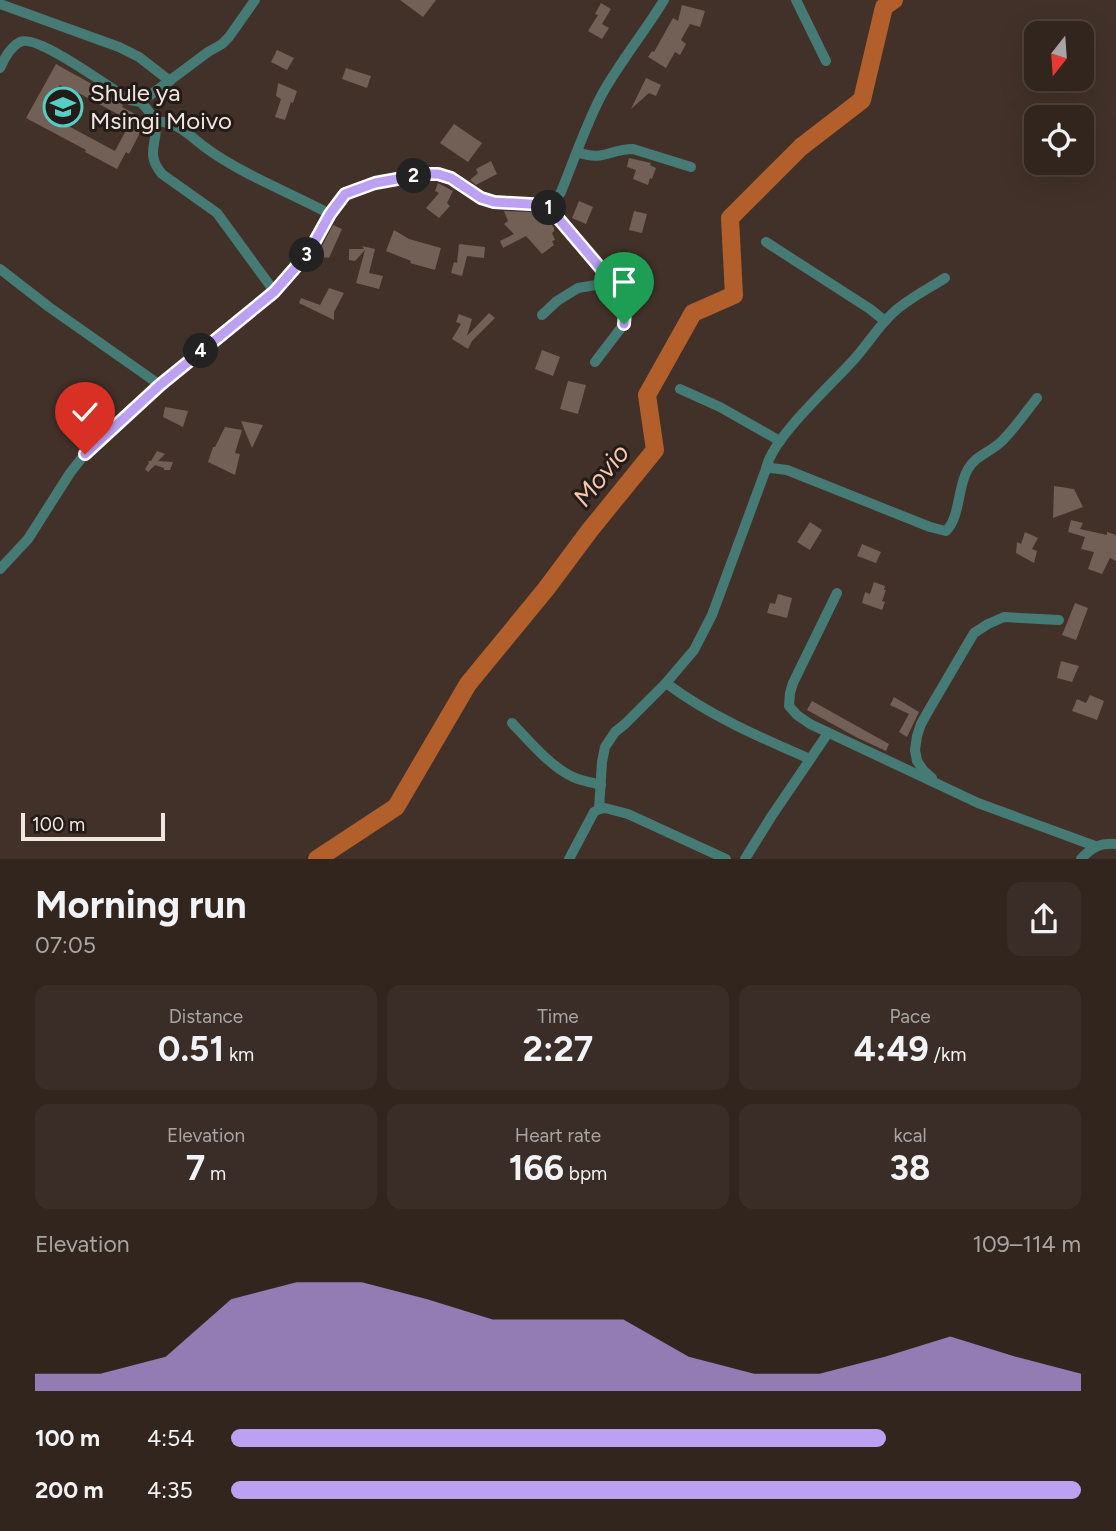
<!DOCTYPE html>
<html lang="en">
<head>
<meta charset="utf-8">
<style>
  :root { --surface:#32251e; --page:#3a2d27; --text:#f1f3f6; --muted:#a8a5a4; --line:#4d423c; --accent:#bca0f2 }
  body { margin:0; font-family:Figtree,sans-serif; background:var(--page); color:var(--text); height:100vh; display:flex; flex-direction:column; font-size:26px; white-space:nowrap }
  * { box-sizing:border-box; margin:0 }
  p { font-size:23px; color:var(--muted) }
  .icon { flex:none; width:38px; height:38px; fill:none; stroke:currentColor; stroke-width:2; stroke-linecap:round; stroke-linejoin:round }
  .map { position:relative; height:859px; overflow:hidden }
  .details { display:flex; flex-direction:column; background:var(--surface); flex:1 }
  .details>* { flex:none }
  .needle { width:46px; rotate:197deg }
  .controls { position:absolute; left:1024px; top:21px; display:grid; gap:14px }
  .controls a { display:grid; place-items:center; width:70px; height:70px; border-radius:14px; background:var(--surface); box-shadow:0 7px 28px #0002,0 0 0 2px var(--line); font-size:35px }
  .scale { position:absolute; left:21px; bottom:18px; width:144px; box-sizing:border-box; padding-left:7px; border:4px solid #f1e5e0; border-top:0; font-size:19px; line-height:24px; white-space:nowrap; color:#f1e5e0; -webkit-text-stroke:5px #231b17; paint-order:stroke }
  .pin { position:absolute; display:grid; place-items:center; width:60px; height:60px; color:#fff; margin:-72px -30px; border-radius:50% 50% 50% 0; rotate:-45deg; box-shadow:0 0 7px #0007 }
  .pin .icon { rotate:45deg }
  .km { position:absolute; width:35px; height:35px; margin:-18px; border-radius:50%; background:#222; color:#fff; font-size:19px; line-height:35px; text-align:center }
  .round { display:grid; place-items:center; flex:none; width:74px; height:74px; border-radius:14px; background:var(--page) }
  .summary { display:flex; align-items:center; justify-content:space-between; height:119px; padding:0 35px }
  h1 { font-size:38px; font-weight:700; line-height:52px }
  .stats { display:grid; grid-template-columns:repeat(3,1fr); gap:10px; height:119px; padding:7px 35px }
  .stats div { display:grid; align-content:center; border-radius:14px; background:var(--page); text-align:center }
  .stats b { font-size:35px; font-weight:700 }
  .stats small { font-size:19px; font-weight:400 }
  .stats p { font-size:19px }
  .chart { height:196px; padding:14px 35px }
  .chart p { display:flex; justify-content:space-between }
  .chart svg { width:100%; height:126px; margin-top:7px; fill:var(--accent); opacity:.7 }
  ul { padding:0 35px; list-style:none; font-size:23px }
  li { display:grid; grid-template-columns:112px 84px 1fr; align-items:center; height:52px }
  li i { height:18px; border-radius:9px; background:var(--accent) }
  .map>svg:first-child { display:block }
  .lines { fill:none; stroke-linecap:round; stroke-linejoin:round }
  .river { stroke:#b35f2b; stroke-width:18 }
  .building { fill:#725f55; fill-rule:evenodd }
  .minor { stroke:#457a75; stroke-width:10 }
  .route-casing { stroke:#fff; stroke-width:14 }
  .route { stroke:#bca0f2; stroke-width:9 }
  .labels { text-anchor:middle; stroke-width:6; stroke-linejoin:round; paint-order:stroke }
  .poi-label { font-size:24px; fill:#f1e5e0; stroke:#231b17; text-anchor:start }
  .water-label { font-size:26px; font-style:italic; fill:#f4c6ad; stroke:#231b17 }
</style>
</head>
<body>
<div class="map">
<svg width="1116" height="859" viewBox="0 0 1116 859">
  <rect width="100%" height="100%" fill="#423128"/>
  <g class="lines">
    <path class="river" d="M 317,859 L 396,807 L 468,684 L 546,589 L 590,530 L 655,450 L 647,395 L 693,313 L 734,295 L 730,218 L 801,147 L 862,100 L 884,7 L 894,0"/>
  </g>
  <g class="building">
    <path d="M 400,0 L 436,0 L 423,17 Z"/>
    <path d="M 601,3 L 611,9 L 602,24 L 609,28 L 602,39 L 588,31 L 598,15 L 595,14 Z"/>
    <path d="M 682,5 L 705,11 L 700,27 L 690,24 L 681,40 L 686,44 L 680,55 L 675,52 L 666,68 L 648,57 L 652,51 L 654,52 L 673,18 L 678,21 Z"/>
    <path d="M 277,50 L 294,58 L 287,70 L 271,62 Z"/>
    <path d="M 56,64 L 90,83 L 123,105 L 122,107 L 144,119 L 146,121 L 129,154 L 126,152 L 117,169 L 85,152 L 86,150 L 26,118 ZM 60,85 L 72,91 L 73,90 L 123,117 L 122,119 L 130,123 L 115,151 L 44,113 Z"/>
    <path d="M 346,68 L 371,76 L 367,88 L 342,79 Z"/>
    <path d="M 646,78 L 661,85 L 656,96 L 649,93 L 631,109 Z"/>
    <path d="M 278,83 L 297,91 L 293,103 L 291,102 L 285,120 L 275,117 L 281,99 L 276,96 Z"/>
    <path d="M 454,124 L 482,143 L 468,162 L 440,143 Z"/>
    <path d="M 629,158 L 651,163 L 650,165 L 656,168 L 652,179 L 650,178 L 648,185 L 633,179 L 636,170 L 627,167 Z"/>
    <path d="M 491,161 L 497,174 L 476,185 L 470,180 L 478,173 L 476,169 Z"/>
    <path d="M 438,183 L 453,191 L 447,203 L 450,206 L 439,218 L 426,208 L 439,193 L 435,191 Z"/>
    <path d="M 579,201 L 593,207 L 586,224 L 572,218 Z"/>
    <path d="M 504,211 L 535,212 L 543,217 L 545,215 L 554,228 L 554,231 L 552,233 L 555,240 L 552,241 L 554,245 L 542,254 L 526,236 L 503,248 L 500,241 L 514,234 L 504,224 L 508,221 Z"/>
    <path d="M 634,211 L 647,214 L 642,233 L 629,230 Z"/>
    <path d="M 333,225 L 342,229 L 329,258 L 322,257 L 322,246 Z"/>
    <path d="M 394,230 L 409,239 L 441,248 L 435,270 L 410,263 L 411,261 L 386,251 Z"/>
    <path d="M 459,244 L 485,247 L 484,258 L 467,256 L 462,276 L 451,273 L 454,262 L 457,263 Z"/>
    <path d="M 362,246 L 375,249 L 369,273 L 383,276 L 379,289 L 356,283 L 365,250 L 355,261 L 349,260 L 349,249 L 364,249 Z"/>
    <path d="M 329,288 L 344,293 L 334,312 L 334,320 L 299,303 L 301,298 L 320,305 Z"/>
    <path d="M 489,313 L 495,318 L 472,341 L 468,349 L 452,339 L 461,324 L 456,322 L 459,314 L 472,319 L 467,336 Z"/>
    <path d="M 542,350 L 560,357 L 553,376 L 535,369 Z"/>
    <path d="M 568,381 L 586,385 L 578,414 L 560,409 Z"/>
    <path d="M 165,407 L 188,411 L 183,427 L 163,417 Z"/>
    <path d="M 241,421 L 263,425 L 252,448 L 247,436 Z"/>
    <path d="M 225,427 L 242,430 L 235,453 L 240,454 L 235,475 L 208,462 L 213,447 L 215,447 Z"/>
    <path d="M 157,451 L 165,454 L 158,461 L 173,462 L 170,470 L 164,470 L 164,468 L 155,465 L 148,472 L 145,469 L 149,463 L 148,461 L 151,461 Z"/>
    <path d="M 1054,486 L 1074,489 L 1083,507 L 1053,518 Z"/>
    <path d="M 1071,520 L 1083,523 L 1080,529 L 1107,535 L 1107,532 L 1116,535 L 1116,561 L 1110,558 L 1102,574 L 1088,569 L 1094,552 L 1081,549 L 1085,537 L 1068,532 Z"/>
    <path d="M 810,522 L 822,530 L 810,550 L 797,542 Z"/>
    <path d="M 1025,532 L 1038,538 L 1032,549 L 1037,551 L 1034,563 L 1016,553 L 1017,542 L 1021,544 Z"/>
    <path d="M 862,544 L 881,552 L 876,563 L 857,556 Z"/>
    <path d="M 874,582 L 885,586 L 884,590 L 886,590 L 882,601 L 885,602 L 882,610 L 862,603 L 865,592 L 870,594 Z"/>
    <path d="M 778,594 L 792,598 L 787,618 L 767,613 L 770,603 L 775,604 Z"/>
    <path d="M 1075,603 L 1088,608 L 1076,640 L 1062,635 Z"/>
    <path d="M 1061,661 L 1079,666 L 1072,682 L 1057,678 Z"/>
    <path d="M 1090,695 L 1104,701 L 1097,720 L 1072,711 L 1077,699 L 1086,703 Z"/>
    <path d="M 894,697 L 919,712 L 907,737 L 899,732 L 909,714 L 890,705 Z"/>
    <path d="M 812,701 L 889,744 L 886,751 L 856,737 L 807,710 Z"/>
  </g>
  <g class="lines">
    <g class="minor">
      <path d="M 796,0 L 826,61"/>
      <path d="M 0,4 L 119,47 L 139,57 L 170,81"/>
      <path d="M 0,68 C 4,59 11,46 20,42 C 37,33 111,89 130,100 L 141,102 L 208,52 L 222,44 L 229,37 L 255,0"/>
      <path d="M 141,102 C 145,107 151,113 154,120 C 161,140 143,152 162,174 L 217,213 L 274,291"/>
      <path d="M 155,122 C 176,120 190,136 206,148 C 243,175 289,192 330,214"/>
      <path d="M 577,152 C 604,162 609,149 633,149 L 691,167"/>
      <path d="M 547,205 L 620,291 L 626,300 L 626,317 L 624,324 L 595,362"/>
      <path d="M 766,242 L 870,309 L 885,321"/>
      <path d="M 0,269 L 49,307 L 160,385"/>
      <path d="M 542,315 L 557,301 L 578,288 L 614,282"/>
      <path d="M 680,389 L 720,407 L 780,441"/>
      <path d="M 766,469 C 772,437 834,383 857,356 C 870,341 880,324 895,311 C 910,298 928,289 945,278"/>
      <path d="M 0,569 L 28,539 L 70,473 L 85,454 L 160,385 L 274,291 L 309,252 L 330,214 L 345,194 L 375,182 L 425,174 L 438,174 L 451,178 L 481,198 L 494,202 L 547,205 L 556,199 L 561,192 C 574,160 585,127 601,96 C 619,63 644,33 664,0"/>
      <path d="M 837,593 L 793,683 L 790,693 L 789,706 L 797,715 L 810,724 L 978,803 L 1095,846"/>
      <path d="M 666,683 C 710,716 759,737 810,759"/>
      <path d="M 512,723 C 528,740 551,767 573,777 C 581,781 592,782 601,785"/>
      <path d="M 932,778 L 924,771 L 917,761 L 915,750 L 917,736 L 921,724 L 930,708 L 974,633 L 988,624 L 1004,617 L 1059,620"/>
      <path d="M 599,809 L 602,762 L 605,747 L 615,732 L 625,724 L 666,683 L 694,650 L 712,615 L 766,469 L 771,468 L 787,470 L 930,527 L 946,531 C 961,516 957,487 968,469 C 976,455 991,452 1002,441 C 1015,428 1026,412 1037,398"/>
      <path d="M 569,859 L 594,812 L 599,809 L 605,808 L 628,814 L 726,859"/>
      <path d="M 745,859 L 771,817 L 828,733"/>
      <path d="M 1081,859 C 1092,847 1100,843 1116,844"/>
    </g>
  </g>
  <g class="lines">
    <defs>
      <path id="route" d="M 85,454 L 160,385 L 274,292 L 309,252 L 330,214 L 345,194 L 375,183 L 425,174 L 438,174 L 451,178 L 481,198 L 494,202 L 547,205 L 620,291 L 626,300 L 624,324"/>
    </defs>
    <use href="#route" class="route-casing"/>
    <use href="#route" class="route"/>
  </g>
  <defs>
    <symbol id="school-ring" viewBox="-11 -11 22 22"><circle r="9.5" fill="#231b17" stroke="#55cec5" stroke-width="1.5"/><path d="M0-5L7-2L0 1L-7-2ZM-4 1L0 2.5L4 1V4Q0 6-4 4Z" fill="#55cec5"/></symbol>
  </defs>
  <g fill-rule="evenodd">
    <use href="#school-ring" x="41" y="85" width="44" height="44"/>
  </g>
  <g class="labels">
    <g class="poi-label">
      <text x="90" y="101">Shule ya<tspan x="90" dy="28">Msingi Moivo</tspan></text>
    </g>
    <g class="water-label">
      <text transform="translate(601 475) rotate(-51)" y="9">Movio</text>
    </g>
  </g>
</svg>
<div class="controls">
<a><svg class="needle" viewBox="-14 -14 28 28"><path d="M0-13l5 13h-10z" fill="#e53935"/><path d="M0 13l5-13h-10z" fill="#a8a5a4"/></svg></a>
<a><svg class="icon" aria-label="locate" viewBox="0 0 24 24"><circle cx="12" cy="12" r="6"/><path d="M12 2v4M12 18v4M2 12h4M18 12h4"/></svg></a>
</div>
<div class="scale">100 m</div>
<div class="pin" style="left:624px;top:324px;background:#1e9e55"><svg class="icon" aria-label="arrive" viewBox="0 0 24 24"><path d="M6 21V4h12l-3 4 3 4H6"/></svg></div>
<div class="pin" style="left:85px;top:454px;background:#d93025"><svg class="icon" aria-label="check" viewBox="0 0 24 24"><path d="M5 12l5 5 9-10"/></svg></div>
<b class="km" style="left:549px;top:208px">1</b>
<b class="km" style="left:414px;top:176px">2</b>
<b class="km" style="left:307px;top:255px">3</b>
<b class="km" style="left:201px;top:351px">4</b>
</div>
<section class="details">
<div class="summary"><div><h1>Morning run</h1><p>07:05</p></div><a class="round"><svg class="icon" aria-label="share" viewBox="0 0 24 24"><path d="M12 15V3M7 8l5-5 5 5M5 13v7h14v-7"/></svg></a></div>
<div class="stats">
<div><p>Distance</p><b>0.51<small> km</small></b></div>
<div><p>Time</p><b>2:27</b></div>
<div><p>Pace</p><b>4:49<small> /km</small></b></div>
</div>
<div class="stats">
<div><p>Elevation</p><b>7<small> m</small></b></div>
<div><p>Heart rate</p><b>166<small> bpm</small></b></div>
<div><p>kcal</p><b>38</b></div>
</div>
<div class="chart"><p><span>Elevation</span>109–114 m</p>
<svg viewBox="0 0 160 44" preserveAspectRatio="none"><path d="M0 44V38L10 38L20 32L30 12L40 6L50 6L60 12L70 19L80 19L90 19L100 32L110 38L120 38L130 32L140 25L150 32L160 38V44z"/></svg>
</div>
<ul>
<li><b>100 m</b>4:54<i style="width:77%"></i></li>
<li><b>200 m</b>4:35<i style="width:100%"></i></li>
</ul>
</section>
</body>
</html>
